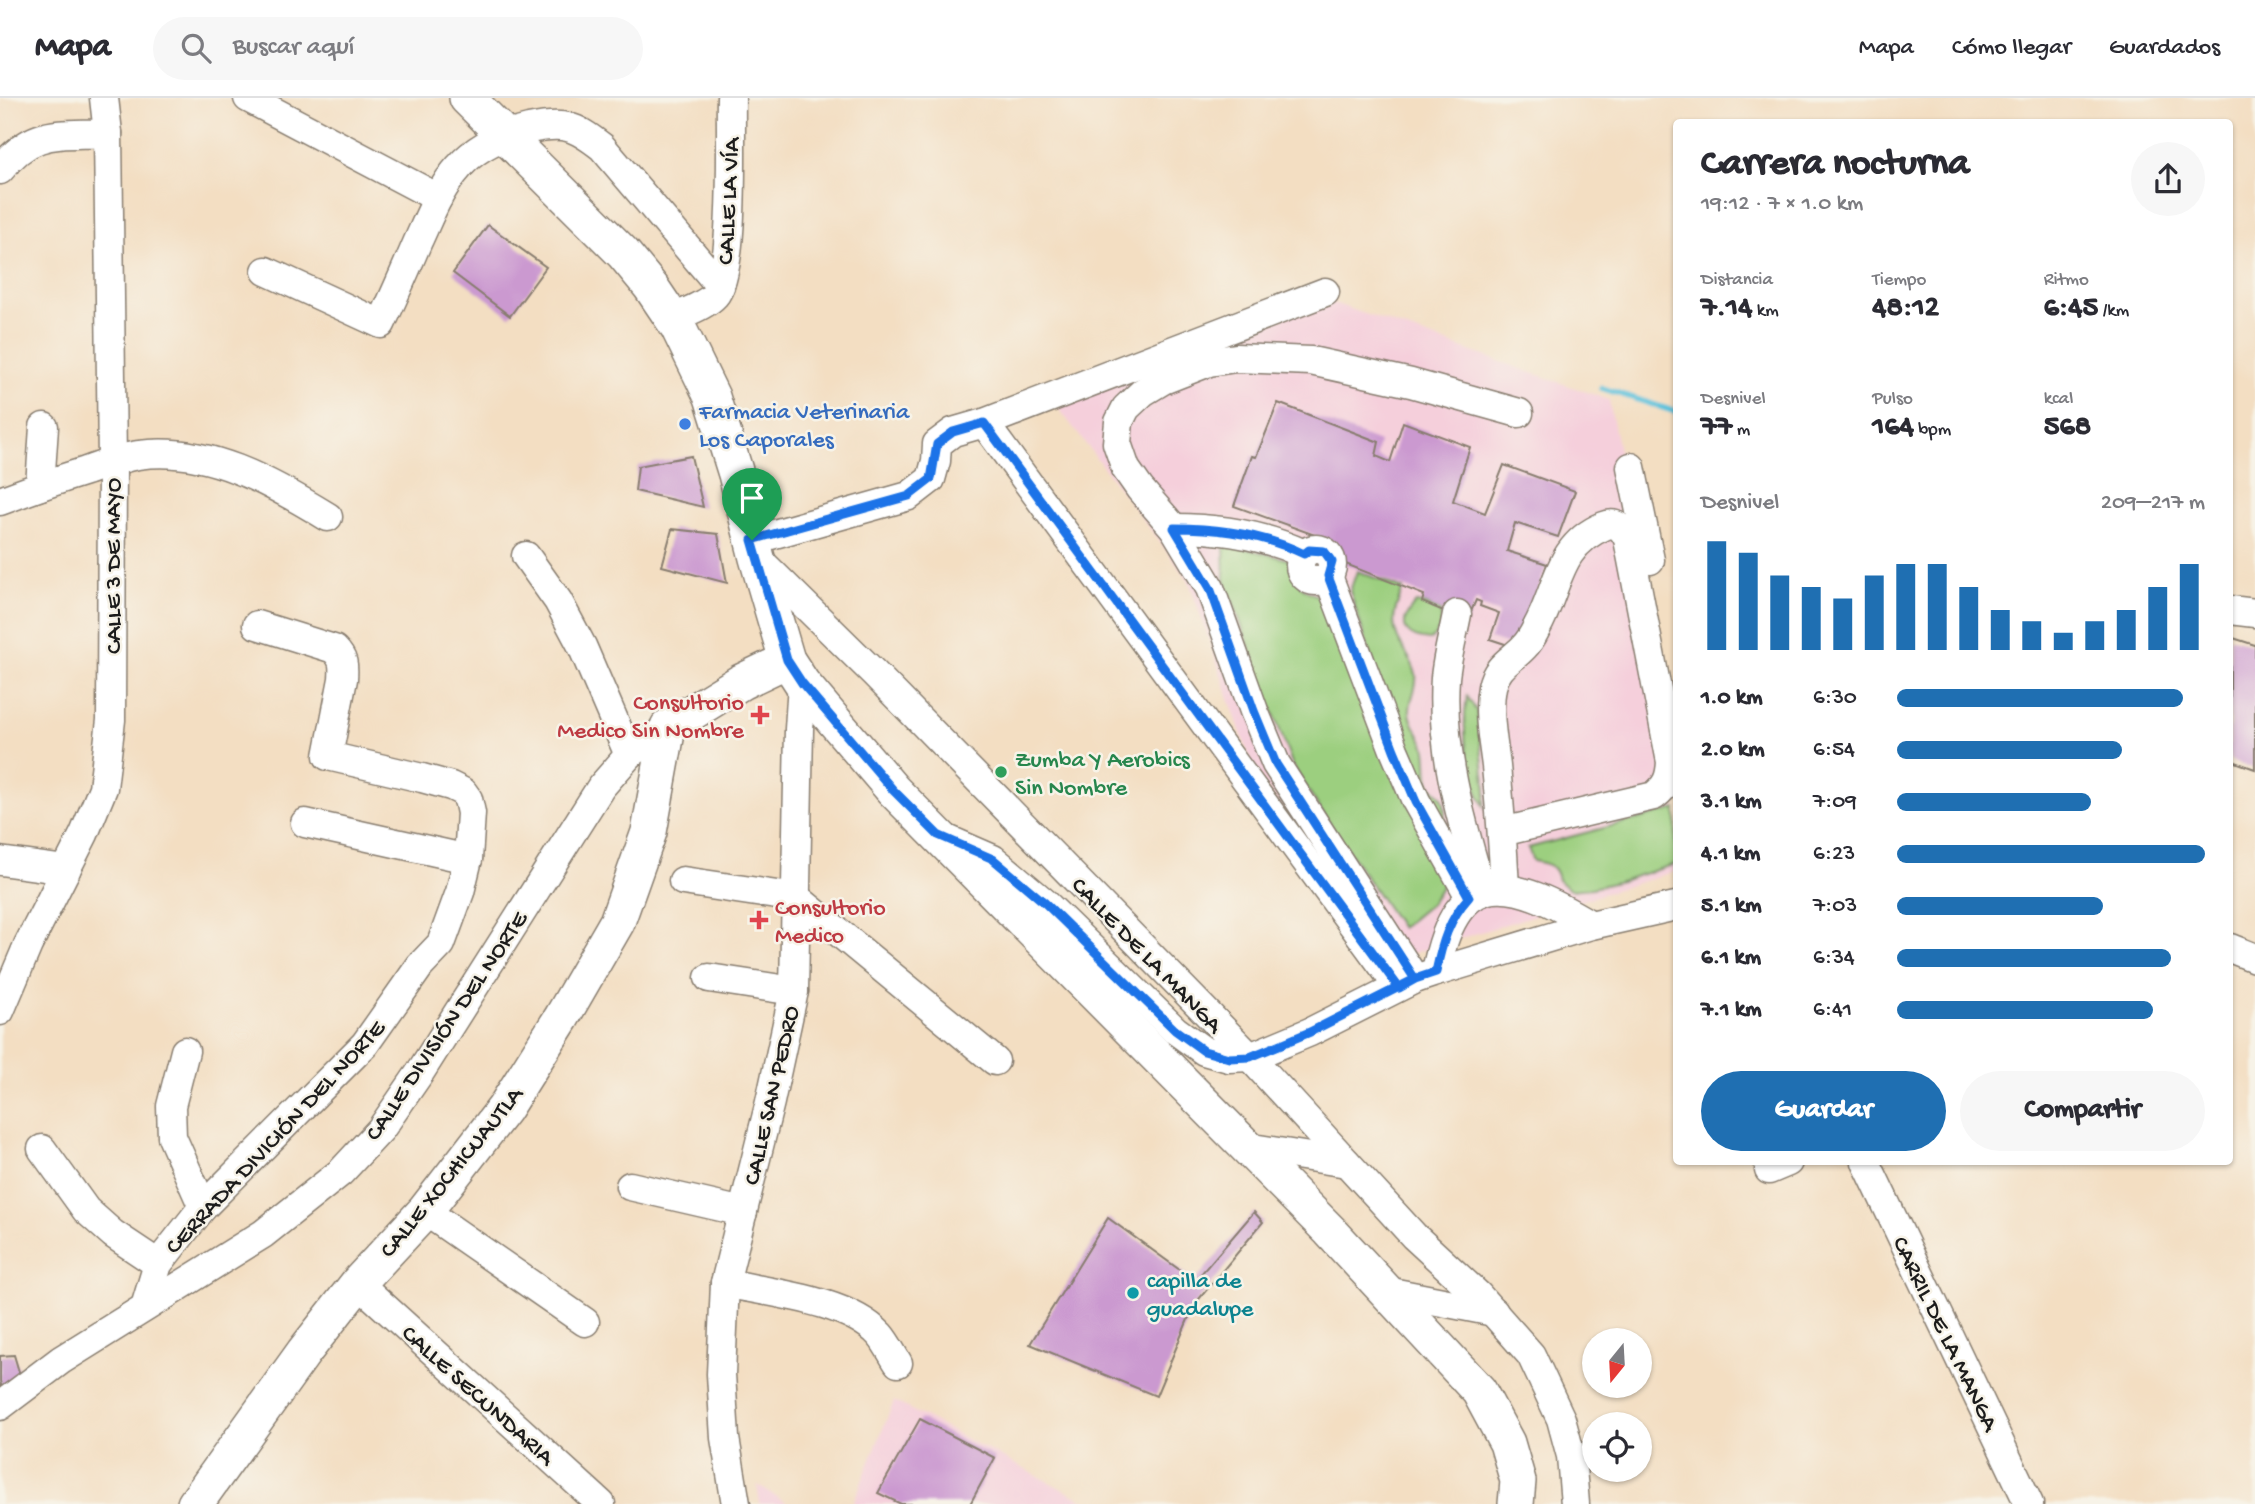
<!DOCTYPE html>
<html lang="es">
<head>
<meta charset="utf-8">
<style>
  :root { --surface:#fff; --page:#f7f7f7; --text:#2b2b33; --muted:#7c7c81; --line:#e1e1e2; --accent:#1f6fb2 }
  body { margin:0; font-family:"Gochi Hand",sans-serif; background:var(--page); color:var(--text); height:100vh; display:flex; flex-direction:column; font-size:26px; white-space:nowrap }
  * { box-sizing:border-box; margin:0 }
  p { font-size:23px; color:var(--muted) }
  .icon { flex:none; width:38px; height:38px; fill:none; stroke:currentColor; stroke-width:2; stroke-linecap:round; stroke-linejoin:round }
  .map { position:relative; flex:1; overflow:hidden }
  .drawer { position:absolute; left:1673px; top:21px; width:560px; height:1046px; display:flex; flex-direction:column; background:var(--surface); border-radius:7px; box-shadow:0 2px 5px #0004 }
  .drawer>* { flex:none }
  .needle { width:46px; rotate:198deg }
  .fabs { position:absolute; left:1582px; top:1230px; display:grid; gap:14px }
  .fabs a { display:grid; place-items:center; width:70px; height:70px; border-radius:50%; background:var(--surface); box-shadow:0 2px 5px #0004; font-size:35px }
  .pin { position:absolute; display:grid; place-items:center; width:60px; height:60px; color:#fff; margin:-72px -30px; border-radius:50% 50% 50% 0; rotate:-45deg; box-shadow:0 0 7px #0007 }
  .pin .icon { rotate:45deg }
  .round { display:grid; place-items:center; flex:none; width:74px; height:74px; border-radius:37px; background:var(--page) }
  .headline { display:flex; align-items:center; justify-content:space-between; height:119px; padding:0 28px }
  h1 { font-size:38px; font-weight:700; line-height:52px }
  .stats { display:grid; grid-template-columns:repeat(3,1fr); gap:10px; height:119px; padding:7px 28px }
  .stats div { display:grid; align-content:center }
  .stats b { font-size:30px; font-weight:700 }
  .stats small { font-size:19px; font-weight:400 }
  .stats p { font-size:19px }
  .chart { height:196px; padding:14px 28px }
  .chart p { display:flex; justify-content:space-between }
  .chart svg { width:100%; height:126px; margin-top:7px; stroke:var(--accent); stroke-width:6 }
  .cta { display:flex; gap:14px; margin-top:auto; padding:14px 28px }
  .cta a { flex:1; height:80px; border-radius:42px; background:var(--accent); color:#fff; font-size:28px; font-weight:700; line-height:80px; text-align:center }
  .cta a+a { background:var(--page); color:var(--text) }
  ul { padding:0 28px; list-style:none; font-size:23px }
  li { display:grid; grid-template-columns:112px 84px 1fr; align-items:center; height:52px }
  li i { height:18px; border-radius:9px; background:var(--accent) }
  header { display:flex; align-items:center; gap:42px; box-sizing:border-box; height:98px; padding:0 35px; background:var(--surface); border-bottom:2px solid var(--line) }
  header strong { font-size:33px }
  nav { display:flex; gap:38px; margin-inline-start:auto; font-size:24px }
  .search { width:490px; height:63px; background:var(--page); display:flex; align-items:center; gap:18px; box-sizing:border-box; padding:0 24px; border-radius:38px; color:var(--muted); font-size:26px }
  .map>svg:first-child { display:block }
  .built { fill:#f5cfdb }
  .green { fill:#9ccf7f; stroke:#5c764e; stroke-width:2 }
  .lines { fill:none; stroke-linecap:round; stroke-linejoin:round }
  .stream { stroke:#5ec2dc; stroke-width:6 }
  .building { fill:#cb99d0 }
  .minor-casing { stroke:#887d6f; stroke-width:31 }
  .major-casing { stroke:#887d6f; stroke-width:38 }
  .minor { stroke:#fff; stroke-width:28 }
  .major { stroke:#fff; stroke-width:35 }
  .route-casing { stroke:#fff; stroke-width:14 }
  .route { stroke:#1a73e8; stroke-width:9 }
  .shop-dot { fill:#3f7fe0; stroke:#f7f3e8; stroke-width:2.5 }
  .health-dot { fill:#e0444e; stroke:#f7f3e8; stroke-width:2.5 }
  .leisure-dot { fill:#2e9e5b; stroke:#f7f3e8; stroke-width:2.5 }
  .culture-dot { fill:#0f9aa8; stroke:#f7f3e8; stroke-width:2.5 }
  .labels { text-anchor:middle; stroke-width:5; stroke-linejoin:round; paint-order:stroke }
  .street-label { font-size:24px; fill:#1c1c1c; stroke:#f7f3e8 }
  .shop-label { font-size:24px; fill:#366cbe; stroke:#f7f3e8; text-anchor:start }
  .health-label { font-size:24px; fill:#be3a42; stroke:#f7f3e8; text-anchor:end }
  .leisure-label { font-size:24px; fill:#27864d; stroke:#f7f3e8; text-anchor:start }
  .culture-label { font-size:24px; fill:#0d838f; stroke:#f7f3e8; text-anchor:start }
</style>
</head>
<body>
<header>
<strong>Mapa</strong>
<div class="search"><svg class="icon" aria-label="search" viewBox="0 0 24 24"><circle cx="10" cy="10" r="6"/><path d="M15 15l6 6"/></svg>Buscar aquí</div>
<nav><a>Mapa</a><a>Cómo llegar</a><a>Guardados</a></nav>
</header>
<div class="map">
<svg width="2255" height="1406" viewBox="0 0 2255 1406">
  <rect width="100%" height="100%" fill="#f7f3e8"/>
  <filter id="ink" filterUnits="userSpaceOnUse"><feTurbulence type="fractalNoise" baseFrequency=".0143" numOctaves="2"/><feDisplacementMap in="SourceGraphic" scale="14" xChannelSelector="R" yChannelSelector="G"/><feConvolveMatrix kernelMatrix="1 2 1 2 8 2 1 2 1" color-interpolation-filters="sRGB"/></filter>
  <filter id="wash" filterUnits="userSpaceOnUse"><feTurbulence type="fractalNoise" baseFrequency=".00686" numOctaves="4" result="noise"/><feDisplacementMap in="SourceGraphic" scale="28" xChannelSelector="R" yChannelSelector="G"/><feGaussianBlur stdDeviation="1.57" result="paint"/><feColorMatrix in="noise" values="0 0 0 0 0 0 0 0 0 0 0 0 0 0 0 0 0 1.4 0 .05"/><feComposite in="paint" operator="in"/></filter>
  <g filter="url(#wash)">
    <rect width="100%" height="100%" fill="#f3dec2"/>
    <g class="built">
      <path d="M 1328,203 L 1609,302 L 1676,644 L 1676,773 L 1388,863 L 1253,670 L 1188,481 L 1054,304 Z"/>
      <path d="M 894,1303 L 1091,1406 L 853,1406 Z"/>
      <path d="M 757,1387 L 788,1406 L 760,1406 Z"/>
    </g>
    <g class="green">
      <path d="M 1224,445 L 1290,462 C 1293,487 1305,495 1328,501 L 1450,775 L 1430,806 L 1401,830 L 1320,711 L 1293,668 L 1225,482 Z"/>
      <path d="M 1357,473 L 1403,491 C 1399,501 1394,512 1394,523 C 1394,546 1412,556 1416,577 C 1418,591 1409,601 1410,614 C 1411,628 1421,636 1425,648 C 1429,660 1425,674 1430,686 C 1434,693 1441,695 1443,702 C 1448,715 1439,722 1452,730 L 1455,755 L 1419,682 L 1372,562 L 1350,493 Z"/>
      <path d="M 1416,505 L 1426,507 L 1440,513 C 1443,526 1440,534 1430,542 C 1403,540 1397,525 1416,505 Z"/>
      <path d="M 1467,598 L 1477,614 L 1486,693 L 1484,708 C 1467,675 1461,634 1467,598 Z"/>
      <path d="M 1676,711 L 1676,766 L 1617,784 L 1592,790 L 1570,792 L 1558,782 C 1555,767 1549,766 1533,763 L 1528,750 Z"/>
    </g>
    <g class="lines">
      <path class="stream" d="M 1602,290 L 1676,314"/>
    </g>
    <g id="blocks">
      <g class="building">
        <path d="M 488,127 L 546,169 L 510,218 L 453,175 Z"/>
        <path d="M 1278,305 L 1379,344 L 1376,358 L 1390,364 L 1403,324 L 1470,349 L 1453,403 L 1485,415 L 1504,367 L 1575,393 L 1558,439 L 1515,425 L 1507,453 L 1547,466 L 1529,518 L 1520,551 L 1490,541 L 1499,515 L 1480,508 L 1481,504 L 1476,502 L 1467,523 L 1422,504 L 1424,497 L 1333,461 L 1337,445 L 1234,408 L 1252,358 L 1256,359 Z"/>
        <path d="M 691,358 L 703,409 L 635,393 L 638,368 Z"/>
        <path d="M 672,431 L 718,436 L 727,485 L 662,468 Z"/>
        <path d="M 2230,539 L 2255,547 L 2255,671 L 2230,662 Z"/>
        <path d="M 1254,1114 L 1263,1124 L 1194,1207 L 1156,1298 L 1030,1246 L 1108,1120 L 1195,1183 Z"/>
        <path d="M 14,1257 L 22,1284 L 0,1299 L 0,1289 L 3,1294 L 0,1283 L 0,1258 Z"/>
        <path d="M 920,1321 L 995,1360 L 970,1406 L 901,1406 L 878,1395 Z"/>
      </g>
    </g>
  </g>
  <g filter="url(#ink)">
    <use href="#blocks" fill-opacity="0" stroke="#887d6f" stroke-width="2"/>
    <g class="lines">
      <defs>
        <g id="minor">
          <path d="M 248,0 L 438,100"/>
          <path d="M 0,72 C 34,29 58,38 108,35"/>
          <path d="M 266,173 L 381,226 C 394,199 406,171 418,143 C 430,117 440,90 459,69 C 477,48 503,37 529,31 C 564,24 574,27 602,49 L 720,188"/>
          <path d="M 672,221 C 685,214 705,208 715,197 C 736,174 730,37 731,0"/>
          <path d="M 984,325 L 1397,887"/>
          <path d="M 1631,369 L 1650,462"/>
          <path d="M 40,388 L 44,329"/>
          <path d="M 0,403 C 29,392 57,382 86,373 C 103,367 120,360 138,357 C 206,347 271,384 328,419"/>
          <path d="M 1174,430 C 1218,430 1264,437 1304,456"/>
          <path d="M 753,442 L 909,398 L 931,381 L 936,363 L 937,346 L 953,334 L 984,325 L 1325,194"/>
          <circle cx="1316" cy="467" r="16"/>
          <path d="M 526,458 L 558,503 L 582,548 L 629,657"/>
          <path d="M 757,460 L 874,575 L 1250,959 L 1414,1138 L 1478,1197 L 1531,1257 L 1561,1321 L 1571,1358 L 1575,1406"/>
          <path d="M 1328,478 L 1394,652 L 1416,703 L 1470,799"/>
          <path d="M 2230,512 L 2255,515"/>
          <path d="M 1457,516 C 1453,537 1447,559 1445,580 C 1440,653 1462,725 1482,794"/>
          <path d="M 305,725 L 468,761"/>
          <path d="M 1502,734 L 1654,698 C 1667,688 1670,680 1671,664 L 1628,441 C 1623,430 1616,423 1604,428 C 1556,448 1559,491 1536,531 C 1533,537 1529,544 1524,549 C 1512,562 1496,568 1492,589 C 1487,614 1493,643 1496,668 C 1500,709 1503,749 1505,790"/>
          <path d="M 947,741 L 993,761 L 1045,805 L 1175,932 L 1204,953 L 1229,960 L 1250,959 L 1310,934 L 1415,881 L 1436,874 L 1591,827 L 1676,808"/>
          <path d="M 0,763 L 66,772"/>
          <path d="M 683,783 L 797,800 L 995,963"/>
          <path d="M 2230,850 L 2255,860"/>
          <path d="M 1436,874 C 1457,763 1513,780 1591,827"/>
          <path d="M 709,880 L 794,893"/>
          <path d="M 1415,881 L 1276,666 L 1254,613 L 1210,490 L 1174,430 L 1140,391 L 1126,371 L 1117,345 L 1119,324 L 1126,310 L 1143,294 L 1163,282 L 1209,264 L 1236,260 L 1311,263 L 1411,285 L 1519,315"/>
          <path d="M 0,913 L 28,847 L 84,736 L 103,690 L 111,622 L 112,364 L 108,35 L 104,0"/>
          <path d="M 185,953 L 171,1008 L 172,1039 L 203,1109"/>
          <path d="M 1246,1049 L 1347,1065"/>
          <path d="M 42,1051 L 86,1112 L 113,1136 L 158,1166"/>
          <path d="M 1866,1064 L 2029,1406"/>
          <path d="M 1769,1072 L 1788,1064"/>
          <path d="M 630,1088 L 743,1114"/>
          <path d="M 425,1113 L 585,1224"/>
          <path d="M 358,1185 L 601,1406"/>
          <path d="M 725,1185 C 771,1195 848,1202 880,1237 C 887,1245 892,1256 898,1265"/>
          <path d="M 1386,1193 L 1494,1214"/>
          <path d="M 145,1209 L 158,1166 L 203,1109 L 365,946 L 420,868 L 441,846 L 460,794 L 468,761 L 471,715 L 468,701 L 463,694 L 451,688 L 422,680 L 328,658 L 343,581 C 344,567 344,561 334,551 L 257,527"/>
          <path d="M 0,1308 L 61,1262 L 263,1136 L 341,1074 L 381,1031 L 419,976 L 601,689 L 629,657 L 668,629"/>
          <path d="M 736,1406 L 725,1340 L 721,1276 L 725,1185 L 770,1004 L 794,893 L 799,631 L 802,585"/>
        </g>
        <g id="major">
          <path d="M 467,0 L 623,155 L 651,189 L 678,229 L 712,299 L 736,376 L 757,460 L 787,562 L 802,585 L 893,692 L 1330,1133 L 1479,1293 L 1507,1345 L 1518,1383 L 1516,1406"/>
          <path d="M 195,1406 L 304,1254 L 358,1185 L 425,1113 L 504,1011 L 562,919 L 617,824 L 649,734 L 668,629 L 741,584 L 787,562"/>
        </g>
      </defs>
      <use href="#minor" class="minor-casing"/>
      <use href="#major" class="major-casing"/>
      <use href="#minor" class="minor"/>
      <use href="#major" class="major"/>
    </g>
  </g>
  <g class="lines" filter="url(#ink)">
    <defs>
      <path id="route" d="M 752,442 L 787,562 L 802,585 L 893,692 L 938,737 L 993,761 L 1045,805 L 1175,932 L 1204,953 L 1229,960 L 1250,959 L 1310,934 L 1415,881 L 1436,874 C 1442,845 1449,821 1469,799 L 1416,704 L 1394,652 L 1328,478 L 1332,464 L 1324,453 L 1309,452 L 1304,456 C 1265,437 1218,430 1174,430 L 1210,490 L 1254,613 L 1276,666 L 1415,881 L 1399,890 L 984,325 L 953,334 L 937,346 L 931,381 L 909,398 L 752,442"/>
    </defs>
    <use href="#route" class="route-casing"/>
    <use href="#route" class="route"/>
  </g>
  <circle class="shop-dot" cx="685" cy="326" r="7"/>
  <g class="health-dot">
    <path d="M756.5 606.5h7v7h7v7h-7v7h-7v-7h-7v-7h7z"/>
    <path d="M755.5 811.5h7v7h7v7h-7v7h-7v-7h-7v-7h7z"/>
  </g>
  <circle class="leisure-dot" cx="1001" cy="674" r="7"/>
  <circle class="culture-dot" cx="1133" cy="1195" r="7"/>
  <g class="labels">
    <g class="street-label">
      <text transform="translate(727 103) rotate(-87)" y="8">CALLE LA VÍA</text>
      <text transform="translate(112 468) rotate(-90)" y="8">CALLE 3 DE MAYO</text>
      <text transform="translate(1148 856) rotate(46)" y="8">CALLE DE LA MANGA</text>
      <text transform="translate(445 927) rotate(-56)" y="8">CALLE DIVISIÓN DEL NORTE</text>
      <text transform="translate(770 997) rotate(-77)" y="8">CALLE SAN PEDRO</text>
      <text transform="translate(274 1038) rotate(-47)" y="8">CERRADA DIVICIÓN DEL NORTE</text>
      <text transform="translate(450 1073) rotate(-51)" y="8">CALLE XOCHICUAUTLA</text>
      <text transform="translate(1947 1235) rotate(64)" y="8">CARRIL DE LA MANGA</text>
      <text transform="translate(479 1296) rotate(42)" y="8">CALLE SECUNDARIA</text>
    </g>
    <g class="shop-label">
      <text x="699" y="320">Farmacia Veterinaria<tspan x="699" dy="28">Los Caporales</tspan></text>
    </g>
    <g class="health-label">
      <text x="744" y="611">Consultorio<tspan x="744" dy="28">Medico Sin Nombre</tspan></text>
      <text x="775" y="816" text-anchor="start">Consultorio<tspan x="775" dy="28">Medico</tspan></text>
    </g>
    <g class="leisure-label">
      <text x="1015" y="668">Zumba Y Aerobics<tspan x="1015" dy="28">Sin Nombre</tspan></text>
    </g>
    <g class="culture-label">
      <text x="1147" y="1189">capilla de<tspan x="1147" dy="28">guadalupe</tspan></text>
    </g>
  </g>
</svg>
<div class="fabs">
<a><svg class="needle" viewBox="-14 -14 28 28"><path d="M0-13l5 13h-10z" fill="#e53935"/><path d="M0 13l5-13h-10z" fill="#7c7c81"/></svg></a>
<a><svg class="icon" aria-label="locate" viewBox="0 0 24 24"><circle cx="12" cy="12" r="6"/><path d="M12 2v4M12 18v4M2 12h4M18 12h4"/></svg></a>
</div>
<div class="pin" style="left:752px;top:442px;background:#1e9e55"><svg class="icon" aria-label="arrive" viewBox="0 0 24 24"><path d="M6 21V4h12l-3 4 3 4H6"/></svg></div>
<section class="drawer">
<div class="headline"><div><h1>Carrera nocturna</h1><p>19:12 · 7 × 1.0 km</p></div><a class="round"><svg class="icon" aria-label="share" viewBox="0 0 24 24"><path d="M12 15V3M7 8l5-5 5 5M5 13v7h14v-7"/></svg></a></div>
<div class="stats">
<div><p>Distancia</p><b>7.14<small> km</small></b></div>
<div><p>Tiempo</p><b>48:12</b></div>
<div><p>Ritmo</p><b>6:45<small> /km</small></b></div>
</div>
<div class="stats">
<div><p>Desnivel</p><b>77<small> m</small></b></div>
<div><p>Pulso</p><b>164<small> bpm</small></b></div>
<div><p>kcal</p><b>568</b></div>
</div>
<div class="chart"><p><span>Desnivel</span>209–217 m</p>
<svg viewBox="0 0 160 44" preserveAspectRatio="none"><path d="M5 44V6M15 44V10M25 44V18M35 44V22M45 44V26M55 44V18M65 44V14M75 44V14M85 44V22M95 44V30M105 44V34M115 44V38M125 44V34M135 44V30M145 44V22M155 44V14"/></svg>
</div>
<ul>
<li><b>1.0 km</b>6:30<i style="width:93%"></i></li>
<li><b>2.0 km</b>6:54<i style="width:73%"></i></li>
<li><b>3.1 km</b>7:09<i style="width:63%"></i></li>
<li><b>4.1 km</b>6:23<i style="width:100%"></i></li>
<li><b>5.1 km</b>7:03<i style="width:67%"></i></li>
<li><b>6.1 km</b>6:34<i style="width:89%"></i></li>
<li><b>7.1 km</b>6:41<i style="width:83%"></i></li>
</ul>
<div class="cta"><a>Guardar</a><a>Compartir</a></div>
</section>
</div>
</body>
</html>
